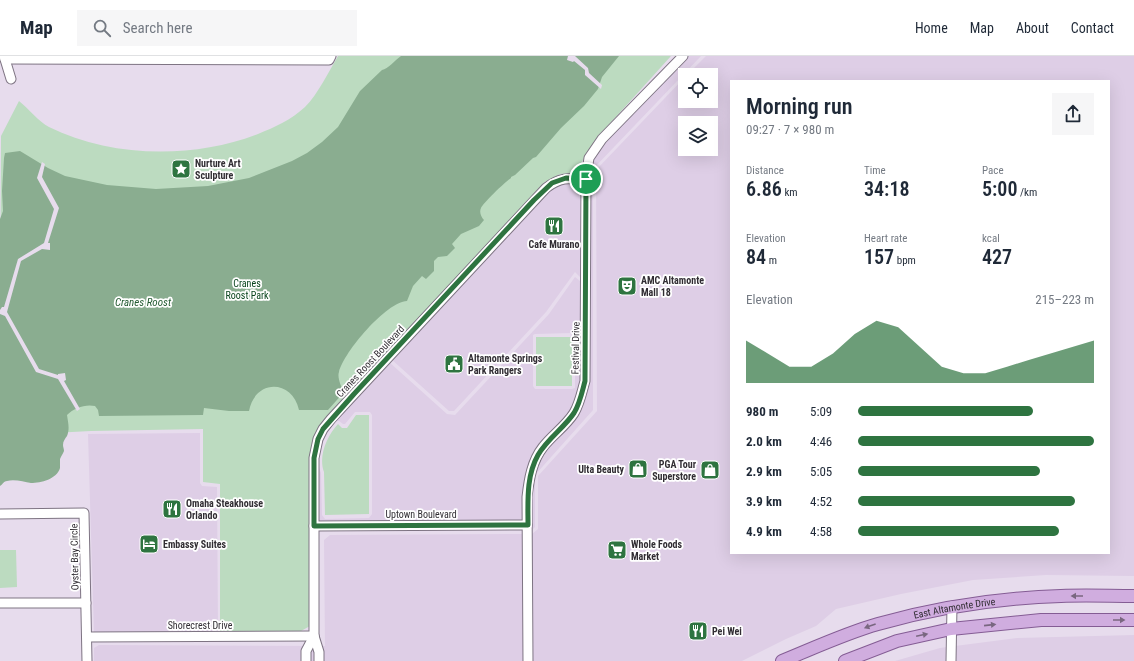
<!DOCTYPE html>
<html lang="en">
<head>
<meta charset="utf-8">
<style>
  :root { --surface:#fff; --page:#f6f6f7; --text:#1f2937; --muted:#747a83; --line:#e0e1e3; --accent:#2e7440 }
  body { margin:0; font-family:"Roboto Condensed",sans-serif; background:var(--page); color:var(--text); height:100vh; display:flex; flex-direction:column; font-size:15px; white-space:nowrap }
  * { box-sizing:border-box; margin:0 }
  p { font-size:13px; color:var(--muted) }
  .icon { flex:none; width:22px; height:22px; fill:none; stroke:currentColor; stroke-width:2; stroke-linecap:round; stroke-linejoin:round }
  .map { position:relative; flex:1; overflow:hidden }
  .side { position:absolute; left:730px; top:24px; width:380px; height:474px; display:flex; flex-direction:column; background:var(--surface); border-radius:0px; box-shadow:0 4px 16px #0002 }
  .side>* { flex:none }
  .buttons { position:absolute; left:678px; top:12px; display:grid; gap:8px }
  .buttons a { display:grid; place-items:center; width:40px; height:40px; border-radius:0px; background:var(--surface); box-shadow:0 4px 16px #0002; font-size:20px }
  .pin { position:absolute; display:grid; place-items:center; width:34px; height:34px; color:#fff; margin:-17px; border:2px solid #fff; border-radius:50%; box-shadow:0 1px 4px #0007 }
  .round { display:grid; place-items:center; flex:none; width:42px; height:42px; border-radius:0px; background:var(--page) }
  .head { display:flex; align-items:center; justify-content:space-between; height:68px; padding:0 16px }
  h1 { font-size:22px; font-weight:600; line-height:30px }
  .figures { display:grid; grid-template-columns:repeat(3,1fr); gap:6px; height:68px; padding:4px 16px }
  .figures div { display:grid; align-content:center }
  .figures b { font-size:20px; font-weight:600 }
  .figures small { font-size:11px; font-weight:400 }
  .figures p { font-size:11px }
  .chart { height:112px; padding:8px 16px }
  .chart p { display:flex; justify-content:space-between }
  .chart svg { width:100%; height:72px; margin-top:4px; fill:var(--accent); opacity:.7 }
  ul { padding:0 16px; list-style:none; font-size:13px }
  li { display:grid; grid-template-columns:64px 48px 1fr; align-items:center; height:30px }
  li i { height:10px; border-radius:5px; background:var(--accent) }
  header { display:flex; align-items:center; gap:24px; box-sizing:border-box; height:56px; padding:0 20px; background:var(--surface); border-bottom:1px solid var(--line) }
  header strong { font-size:19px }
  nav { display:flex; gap:22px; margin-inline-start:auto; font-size:14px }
  .search { width:280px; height:36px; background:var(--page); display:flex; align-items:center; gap:10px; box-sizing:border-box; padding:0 14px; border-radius:0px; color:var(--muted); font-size:15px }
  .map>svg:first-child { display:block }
  .built { fill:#decee6; fill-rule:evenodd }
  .green { fill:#bcdbc0 }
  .water { fill:#8aad90 }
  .pier { fill:#e7dced }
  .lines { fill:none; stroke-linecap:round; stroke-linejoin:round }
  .minor-casing { stroke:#7e7483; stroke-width:11 }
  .major-casing { stroke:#845c94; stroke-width:14 }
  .minor { stroke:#fff; stroke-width:9 }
  .major { stroke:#d0addf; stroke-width:12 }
  .oneway { fill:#796780 }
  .route-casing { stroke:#fff; stroke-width:8 }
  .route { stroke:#2e7440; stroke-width:5 }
  .labels { text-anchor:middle; stroke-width:3.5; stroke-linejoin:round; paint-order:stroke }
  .poi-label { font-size:10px; font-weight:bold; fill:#312d33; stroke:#fff; text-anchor:start }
  .park-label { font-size:10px; fill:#09441d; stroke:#fff }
  .street-label { font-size:10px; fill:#312d33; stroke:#fff }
  .water-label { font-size:11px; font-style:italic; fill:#245b32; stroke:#fff }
</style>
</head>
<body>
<header>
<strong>Map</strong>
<div class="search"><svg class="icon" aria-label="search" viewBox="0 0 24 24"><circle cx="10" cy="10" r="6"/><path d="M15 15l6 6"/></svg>Search here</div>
<nav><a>Home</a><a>Map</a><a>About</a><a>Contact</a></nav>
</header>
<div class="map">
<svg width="1134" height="605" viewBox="0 0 1134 605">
  <rect width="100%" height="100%" fill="#e7dced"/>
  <g class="built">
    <path d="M 688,0 L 701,0 L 593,113 L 593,354 L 535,419 L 535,471 L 531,475 L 531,441 L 536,412 L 546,394 L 576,362 L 579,357 L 589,326 L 590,301 L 590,123 L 593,103 L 604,86 Z"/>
    <path d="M 706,0 L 1134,0 L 1134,520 L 1046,519 L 973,524 L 901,538 L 836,553 L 816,570 L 786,583 L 742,605 L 94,605 L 94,592 L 99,589 L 325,590 L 324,484 L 330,479 L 532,478 L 538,473 L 538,420 L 597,355 L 596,114 L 685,21 L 685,45 L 711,45 L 711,19 L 687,19 ZM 731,25 L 1109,25 L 1109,497 L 731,497 ZM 685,67 L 711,67 L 711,93 L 685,93 Z"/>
    <path d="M 564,127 L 574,128 L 578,135 L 580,142 L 581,222 L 575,216 L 546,256 L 454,355 L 449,355 L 391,303 L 509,177 L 556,129 Z"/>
    <path d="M 575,221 L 580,225 L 583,225 L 582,324 L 576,344 L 571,354 L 529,406 L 527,413 L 524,465 L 318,466 L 317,403 L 321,385 L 326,375 L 333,366 L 389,306 L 447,358 L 455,359 L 549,258 ZM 572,277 L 575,281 L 575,332 L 572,333 L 535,333 L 533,330 L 533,279 L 535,278 ZM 355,356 L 370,356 L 372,359 L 372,458 L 369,462 L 325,463 L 322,459 L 321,417 L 319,411 L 319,399 L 322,388 L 329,374 L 336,365 L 339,365 L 343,368 L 345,368 Z"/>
    <path d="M 200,377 L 200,427 L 202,430 L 217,431 L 218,576 L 94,577 L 88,378 Z"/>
    <path d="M 1134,579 L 1134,605 L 955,605 L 955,590 L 1017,582 Z"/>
    <path d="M 947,591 L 948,605 L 895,605 L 940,592 Z"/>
  </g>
  <g class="green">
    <path d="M 338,0 L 671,0 L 596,83 L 575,117 L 560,118 L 545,126 L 320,372 L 310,570 L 301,575 L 220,575 L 220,428 L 203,426 L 203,373 L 91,375 L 53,377 L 0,291 L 1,80 L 19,45 C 28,52 39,66 49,71 C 111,102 194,103 258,78 C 275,71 291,64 305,51 C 318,38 329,15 338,0 Z"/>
    <rect x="536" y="281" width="36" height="49"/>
    <path d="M 356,359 L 369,359 L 369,458 L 325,459 L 324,416 C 318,400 327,380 338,368 L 342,372 L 347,372 Z"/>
    <path d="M 0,494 L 16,494 L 17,531 L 0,532 Z"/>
  </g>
  <path class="water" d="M 401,0 L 619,0 L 602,21 L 598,33 L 584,50 L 561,72 L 536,101 L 533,102 L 515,119 L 511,121 L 511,122 C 506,125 483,147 481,152 C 479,156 481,161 484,164 L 479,170 L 461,178 L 452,188 L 455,192 L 447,200 L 438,201 L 434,205 L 434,215 L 426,223 L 422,220 L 413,230 L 407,245 C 386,246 344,296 339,316 C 337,321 341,331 344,336 L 328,354 L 299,354 C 292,323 255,323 249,355 L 229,355 L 204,352 L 203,359 L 99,360 L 98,354 L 95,350 C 85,348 74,352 67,359 C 68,366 70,373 67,380 C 65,383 63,385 63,389 C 63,391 64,393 64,395 C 63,398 61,400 60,403 C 60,406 60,409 60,412 C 57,423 41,427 31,427 C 24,426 15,423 7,425 C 4,425 3,428 0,430 L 0,163 L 3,155 L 2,135 L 4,102 L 5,97 L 20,95 L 48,112 L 65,120 L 107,129 L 156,133 L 208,130 L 249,122 L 292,105 L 307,97 L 322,86 L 338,71 L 360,35 L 382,14 C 388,13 395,4 401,0 Z"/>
  <g class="pier">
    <path d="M 568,0 L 575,0 L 588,12 L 589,17 L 602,29 L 601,33 L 585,19 L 585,14 L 574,5 L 573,6 L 567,4 Z"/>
    <path d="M 42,106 L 45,108 L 42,121 L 59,152 L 48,187 L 50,187 L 50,194 L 42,193 L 21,205 L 7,256 L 39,313 L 58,319 L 58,318 L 65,317 L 66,324 L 64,325 L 80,353 L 77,355 L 58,323 L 36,316 L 5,260 L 0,258 L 0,254 L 2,251 L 4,251 L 18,203 L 44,187 L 54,153 L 37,122 Z"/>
  </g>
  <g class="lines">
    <defs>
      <g id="minor">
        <path d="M 4,0 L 11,23"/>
        <path d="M 5,3 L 329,4 L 331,0"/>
        <path d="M 0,458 L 84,457 L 87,605"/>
        <path d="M 314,470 L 527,469"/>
        <path d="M 0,547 L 86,547"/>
        <path d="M 87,581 L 314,580"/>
        <path d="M 306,605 L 306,595 L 314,580"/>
        <path d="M 319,605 L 319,596 L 314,580 L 314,402 L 318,383 L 323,373 L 331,363 L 546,132 C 560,121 569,122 586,123"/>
        <path d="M 528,605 L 527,441 C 529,423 532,405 543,391 C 552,379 566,370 574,357 C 580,347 582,335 585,325 L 586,121 L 589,102 L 602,83 L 683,0"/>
        <path d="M 951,605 L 952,550"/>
      </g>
      <g id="major">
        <path id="s1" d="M 782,605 C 814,592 846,577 878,568 C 938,551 999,542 1061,540 C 1085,539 1110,540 1134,540"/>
        <path d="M 845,605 L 897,585 L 951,573 L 1041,564 L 1134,564"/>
      </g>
    </defs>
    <use href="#minor" class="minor-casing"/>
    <use href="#major" class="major-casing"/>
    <use href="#minor" class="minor"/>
    <use href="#major" class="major"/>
  </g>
  <defs><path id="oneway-solid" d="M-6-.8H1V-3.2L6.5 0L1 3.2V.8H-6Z"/></defs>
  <g class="oneway">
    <use href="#oneway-solid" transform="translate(1077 540) rotate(180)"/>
    <use href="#oneway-solid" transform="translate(1119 564)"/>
    <use href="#oneway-solid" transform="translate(990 569) rotate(-6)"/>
    <use href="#oneway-solid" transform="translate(870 570) rotate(160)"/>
    <use href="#oneway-solid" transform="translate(922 579) rotate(-12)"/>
  </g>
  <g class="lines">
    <defs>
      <path id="route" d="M 566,122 L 586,123 L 585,325 C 582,336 580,347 574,357 C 564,372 547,383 538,399 C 526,420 528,446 528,469 L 314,470 L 314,402 L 318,383 L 323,373 L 354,338 L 534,144 L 552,127 Z"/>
    </defs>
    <use href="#route" class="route-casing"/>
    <use href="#route" class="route"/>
  </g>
  <defs>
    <symbol id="sight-square" viewBox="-11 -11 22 22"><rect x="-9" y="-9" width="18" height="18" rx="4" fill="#2e7440" stroke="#fff"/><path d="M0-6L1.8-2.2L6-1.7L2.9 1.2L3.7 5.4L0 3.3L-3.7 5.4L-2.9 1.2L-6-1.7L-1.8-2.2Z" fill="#fff"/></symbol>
    <symbol id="restaurant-square" viewBox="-11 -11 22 22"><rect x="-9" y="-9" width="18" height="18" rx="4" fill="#2e7440" stroke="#fff"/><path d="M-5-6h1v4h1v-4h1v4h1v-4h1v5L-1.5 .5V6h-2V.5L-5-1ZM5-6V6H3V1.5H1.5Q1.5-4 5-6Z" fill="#fff"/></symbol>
    <symbol id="theatre-square" viewBox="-11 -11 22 22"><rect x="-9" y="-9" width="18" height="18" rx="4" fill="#2e7440" stroke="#fff"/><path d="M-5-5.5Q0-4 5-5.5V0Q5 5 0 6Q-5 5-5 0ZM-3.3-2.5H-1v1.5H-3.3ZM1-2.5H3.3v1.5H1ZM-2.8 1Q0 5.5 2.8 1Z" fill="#fff"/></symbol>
    <symbol id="civic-square" viewBox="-11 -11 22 22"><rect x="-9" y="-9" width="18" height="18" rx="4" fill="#2e7440" stroke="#fff"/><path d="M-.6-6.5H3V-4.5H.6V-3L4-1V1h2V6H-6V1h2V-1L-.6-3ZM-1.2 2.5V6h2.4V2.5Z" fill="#fff"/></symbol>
    <symbol id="shop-square" viewBox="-11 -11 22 22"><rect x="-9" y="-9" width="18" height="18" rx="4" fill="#2e7440" stroke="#fff"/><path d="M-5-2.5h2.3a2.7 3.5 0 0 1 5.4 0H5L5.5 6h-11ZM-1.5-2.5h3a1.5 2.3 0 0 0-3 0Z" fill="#fff"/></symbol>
    <symbol id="hotel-square" viewBox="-11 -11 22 22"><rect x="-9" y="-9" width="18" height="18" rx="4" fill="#2e7440" stroke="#fff"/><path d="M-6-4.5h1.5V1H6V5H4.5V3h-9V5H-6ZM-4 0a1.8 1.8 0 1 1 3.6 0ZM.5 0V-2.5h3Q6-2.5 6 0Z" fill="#fff"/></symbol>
    <symbol id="supermarket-square" viewBox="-11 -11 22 22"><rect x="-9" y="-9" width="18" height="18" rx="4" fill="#2e7440" stroke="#fff"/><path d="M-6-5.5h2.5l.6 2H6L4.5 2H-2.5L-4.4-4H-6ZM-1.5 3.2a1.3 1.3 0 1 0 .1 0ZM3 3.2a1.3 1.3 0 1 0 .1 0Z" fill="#fff"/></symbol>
  </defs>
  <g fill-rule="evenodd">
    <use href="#sight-square" x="170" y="102" width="22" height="22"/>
    <use href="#restaurant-square" x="543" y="159" width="22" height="22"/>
    <use href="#theatre-square" x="616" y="219" width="22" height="22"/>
    <use href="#civic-square" x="443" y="297" width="22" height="22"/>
    <use href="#shop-square" x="627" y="402" width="22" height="22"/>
    <use href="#shop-square" x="699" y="403" width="22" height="22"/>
    <use href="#restaurant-square" x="161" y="442" width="22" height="22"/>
    <use href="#hotel-square" x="138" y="477" width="22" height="22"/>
    <use href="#supermarket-square" x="606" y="483" width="22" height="22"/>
    <use href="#restaurant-square" x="687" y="564" width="22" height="22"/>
  </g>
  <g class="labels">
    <g class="poi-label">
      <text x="195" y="111">Nurture Art<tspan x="195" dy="12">Sculpture</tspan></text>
      <text x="554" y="192" text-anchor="middle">Cafe Murano</text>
      <text x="641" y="228">AMC Altamonte<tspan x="641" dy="12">Mall 18</tspan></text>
      <text x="468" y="306">Altamonte Springs<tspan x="468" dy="12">Park Rangers</tspan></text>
      <text x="696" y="412" text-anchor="end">PGA Tour<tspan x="696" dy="12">Superstore</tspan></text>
      <text x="624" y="417" text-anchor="end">Ulta Beauty</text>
      <text x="186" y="451">Omaha Steakhouse<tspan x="186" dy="12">Orlando</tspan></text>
      <text x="163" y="492">Embassy Suites</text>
      <text x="631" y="492">Whole Foods<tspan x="631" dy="12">Market</tspan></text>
      <text x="712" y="579">Pei Wei</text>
    </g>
    <g class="park-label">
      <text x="247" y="231">Cranes<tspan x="247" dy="12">Roost Park</tspan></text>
    </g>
    <g class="street-label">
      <text transform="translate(575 292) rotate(-89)" y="4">Festival Drive</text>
      <text transform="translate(370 305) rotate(-47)" y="4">Cranes Roost Boulevard</text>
      <text x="421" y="462">Uptown Boulevard</text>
      <text transform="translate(74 501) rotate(-91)" y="4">Oyster Bay Circle</text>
      <text dy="4" stroke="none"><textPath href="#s1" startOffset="181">East Altamonte Drive</textPath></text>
      <text x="200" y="573">Shorecrest Drive</text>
    </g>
    <g class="water-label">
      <text x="143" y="250">Cranes Roost</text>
    </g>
  </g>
</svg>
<div class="buttons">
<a><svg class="icon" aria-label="locate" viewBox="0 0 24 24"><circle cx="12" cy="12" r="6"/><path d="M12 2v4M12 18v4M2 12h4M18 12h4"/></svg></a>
<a><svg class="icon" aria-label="layers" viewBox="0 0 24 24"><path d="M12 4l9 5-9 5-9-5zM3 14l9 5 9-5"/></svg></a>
</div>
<div class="pin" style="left:586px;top:123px;background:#1e9e55"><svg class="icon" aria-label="arrive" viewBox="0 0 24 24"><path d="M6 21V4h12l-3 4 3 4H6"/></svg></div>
<section class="side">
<div class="head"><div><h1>Morning run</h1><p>09:27 · 7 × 980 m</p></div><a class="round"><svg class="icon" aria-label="share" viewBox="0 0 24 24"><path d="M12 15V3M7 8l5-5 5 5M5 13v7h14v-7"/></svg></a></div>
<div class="figures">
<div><p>Distance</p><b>6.86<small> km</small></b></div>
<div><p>Time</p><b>34:18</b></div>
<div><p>Pace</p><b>5:00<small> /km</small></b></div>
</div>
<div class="figures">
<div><p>Elevation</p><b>84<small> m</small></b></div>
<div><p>Heart rate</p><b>157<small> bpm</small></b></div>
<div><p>kcal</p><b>427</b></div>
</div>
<div class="chart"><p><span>Elevation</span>215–223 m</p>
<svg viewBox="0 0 160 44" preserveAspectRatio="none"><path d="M0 44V18L10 26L20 34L30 34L40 26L50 14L60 6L70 10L80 22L90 34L100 38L110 38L120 34L130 30L140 26L150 22L160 18V44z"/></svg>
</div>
<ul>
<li><b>980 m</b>5:09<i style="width:74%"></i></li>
<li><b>2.0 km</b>4:46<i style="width:100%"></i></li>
<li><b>2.9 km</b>5:05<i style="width:77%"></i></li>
<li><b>3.9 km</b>4:52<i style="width:92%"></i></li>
<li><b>4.9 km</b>4:58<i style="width:85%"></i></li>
</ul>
</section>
</div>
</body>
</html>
